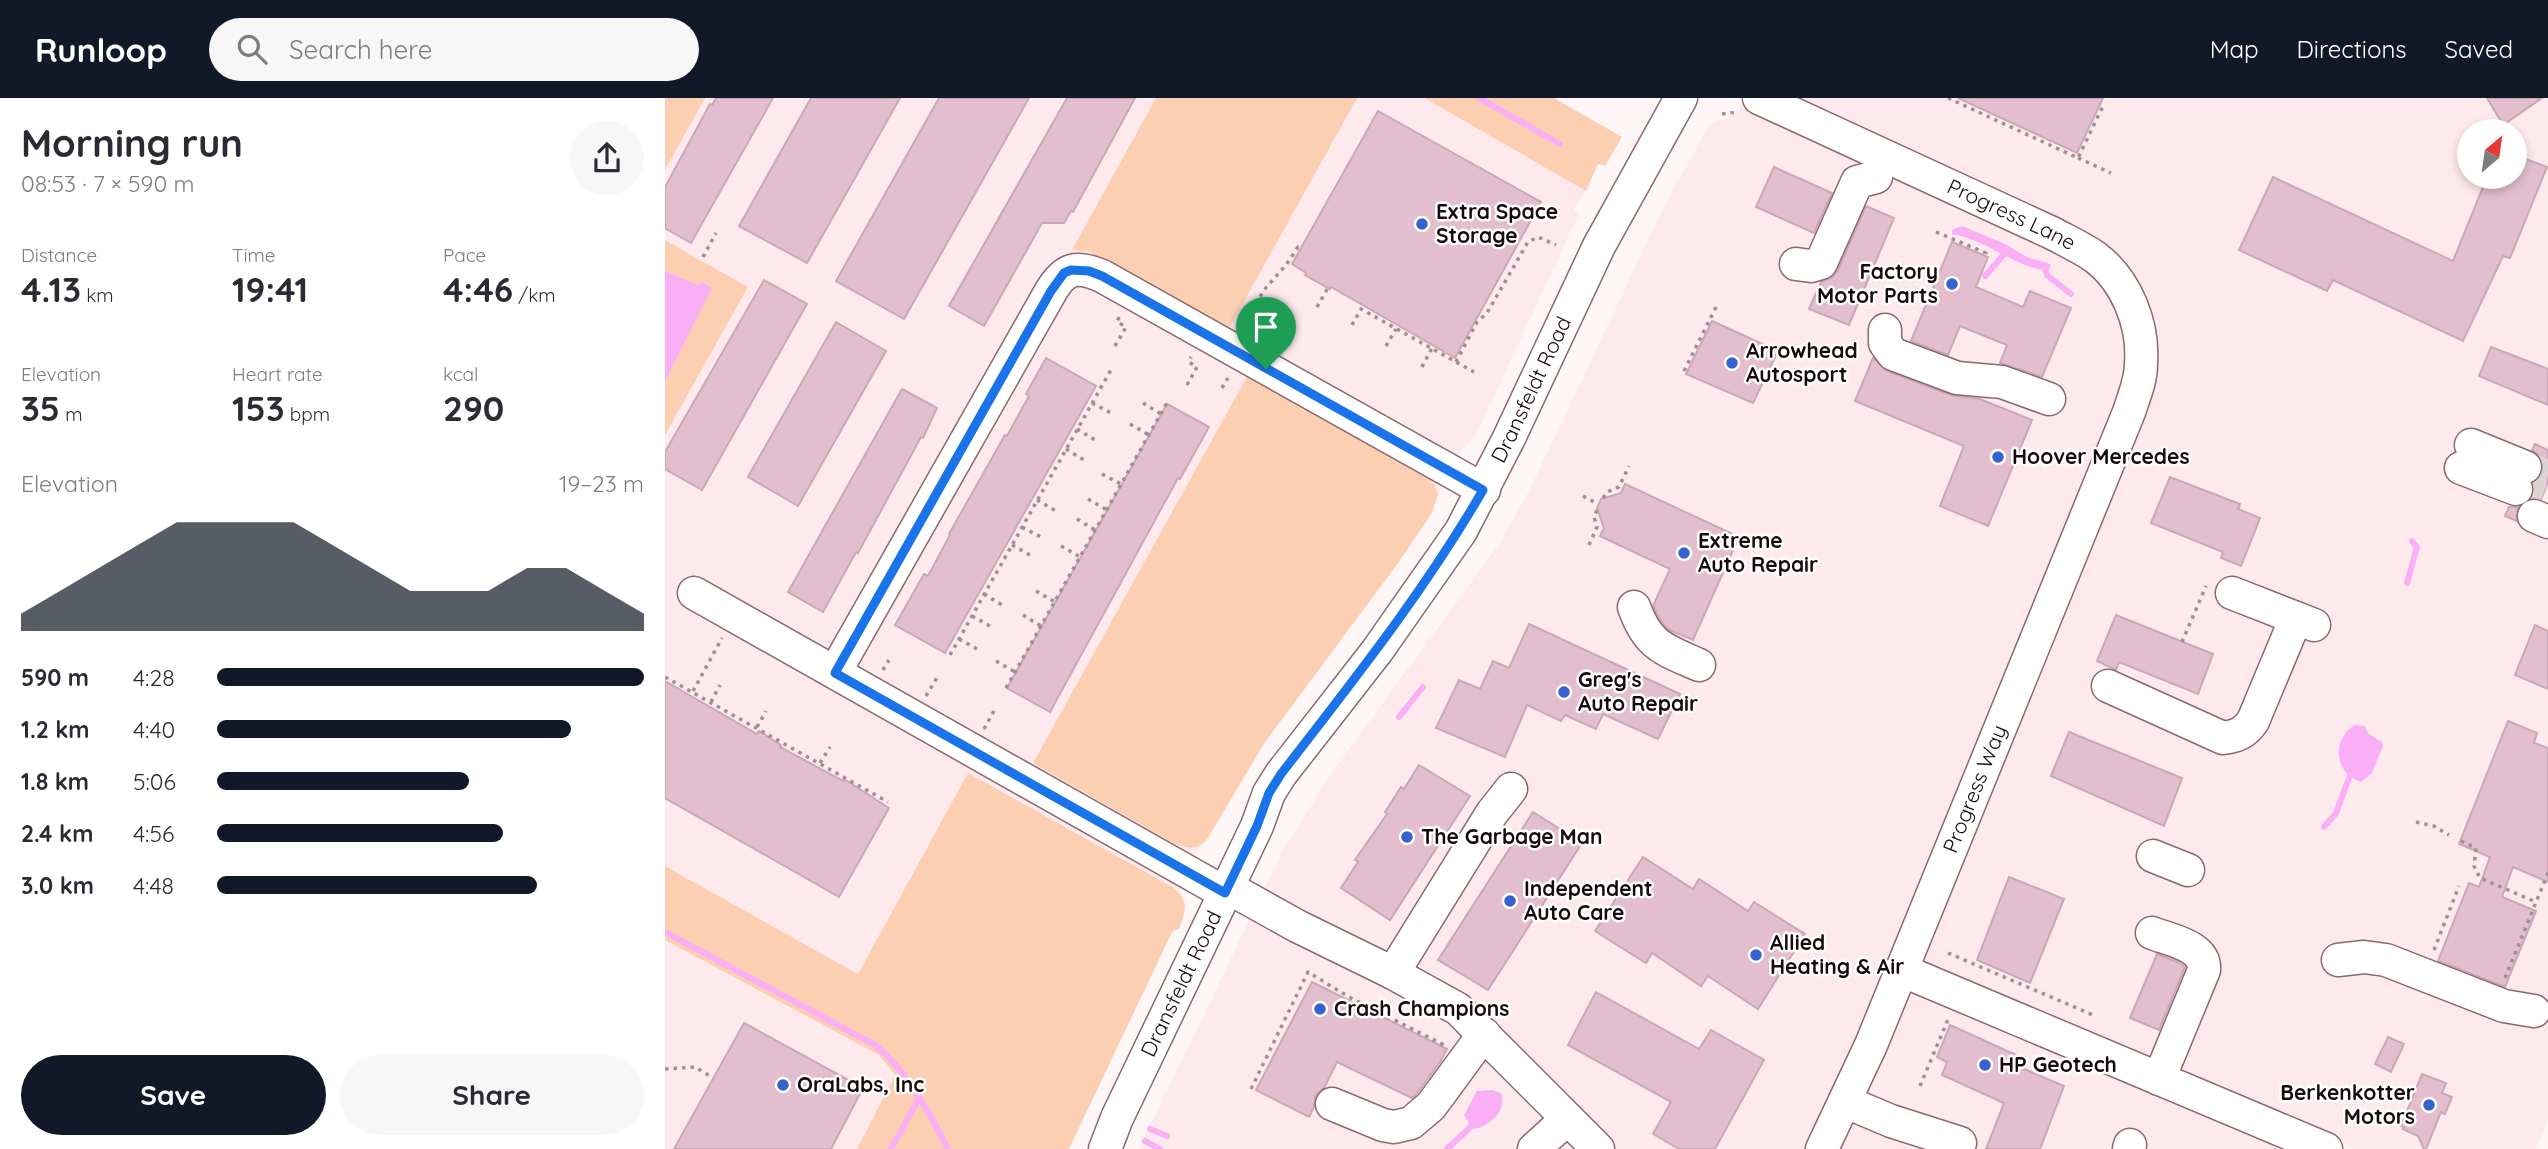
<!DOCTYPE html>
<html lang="en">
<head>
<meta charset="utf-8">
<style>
  :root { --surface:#fff; --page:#f7f7f7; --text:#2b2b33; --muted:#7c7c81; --accent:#111827 }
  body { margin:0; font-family:Quicksand,sans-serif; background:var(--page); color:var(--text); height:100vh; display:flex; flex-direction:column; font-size:26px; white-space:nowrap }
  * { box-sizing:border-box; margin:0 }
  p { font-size:23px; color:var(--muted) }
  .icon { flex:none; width:38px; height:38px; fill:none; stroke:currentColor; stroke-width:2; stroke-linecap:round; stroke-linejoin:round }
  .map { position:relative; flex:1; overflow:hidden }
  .side { display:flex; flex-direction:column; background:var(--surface); width:665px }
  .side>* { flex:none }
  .needle { width:46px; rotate:29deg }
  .buttons { position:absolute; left:1792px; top:21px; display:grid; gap:14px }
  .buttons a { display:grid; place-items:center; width:70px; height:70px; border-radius:50%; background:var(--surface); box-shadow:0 4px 10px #0003; font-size:35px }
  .pin { position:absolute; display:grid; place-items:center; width:60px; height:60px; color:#fff; margin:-72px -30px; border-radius:50% 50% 50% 0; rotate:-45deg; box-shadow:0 0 7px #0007 }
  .pin .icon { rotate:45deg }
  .round { display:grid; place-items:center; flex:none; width:74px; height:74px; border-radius:37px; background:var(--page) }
  .head { display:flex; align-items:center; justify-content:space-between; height:119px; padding:0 21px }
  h1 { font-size:38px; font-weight:700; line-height:52px }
  .metrics { display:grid; grid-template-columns:repeat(3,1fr); gap:10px; height:119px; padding:7px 21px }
  .metrics div { display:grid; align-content:center }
  .metrics b { font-size:35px; font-weight:700 }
  .metrics small { font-size:19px; font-weight:400 }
  .metrics p { font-size:19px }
  .chart { height:196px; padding:14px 21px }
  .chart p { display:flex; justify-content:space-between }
  .chart svg { width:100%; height:126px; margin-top:7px; fill:var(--accent); opacity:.7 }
  .cta { display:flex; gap:14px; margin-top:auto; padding:14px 21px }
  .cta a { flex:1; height:80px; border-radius:42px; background:var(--accent); color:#fff; font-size:28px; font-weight:700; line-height:80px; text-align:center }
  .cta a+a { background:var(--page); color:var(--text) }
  ul { padding:0 21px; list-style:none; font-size:23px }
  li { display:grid; grid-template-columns:112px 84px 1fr; align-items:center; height:52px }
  li i { height:18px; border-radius:9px; background:var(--accent) }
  header { display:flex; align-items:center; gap:42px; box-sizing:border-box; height:98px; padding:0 35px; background:var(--accent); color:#fff }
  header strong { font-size:33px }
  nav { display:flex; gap:38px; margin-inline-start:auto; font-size:24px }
  .search { width:490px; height:63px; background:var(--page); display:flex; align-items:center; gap:18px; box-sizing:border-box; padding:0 24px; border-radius:38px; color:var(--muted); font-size:26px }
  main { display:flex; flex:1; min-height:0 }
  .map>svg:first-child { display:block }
  .built { fill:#feeaec; fill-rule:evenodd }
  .green { fill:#fccfb3 }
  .water { fill:#f9aef5 }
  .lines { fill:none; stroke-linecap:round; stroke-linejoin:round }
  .stream { stroke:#f9aef5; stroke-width:6 }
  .building { fill:#e3bece; stroke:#caa7b7; stroke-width:2 }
  .minor-tunnel { stroke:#dcd3d4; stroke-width:32; stroke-dasharray:32 16; stroke-linecap:butt }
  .minor-casing { stroke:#8c686d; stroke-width:35 }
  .path { stroke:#9c9193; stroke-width:3.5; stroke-dasharray:3.5 5; stroke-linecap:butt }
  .minor { stroke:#fff; stroke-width:32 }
  .route-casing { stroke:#fff; stroke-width:14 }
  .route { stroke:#1a73e8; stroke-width:9 }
  .poi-dot { fill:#3561d1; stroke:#fff; stroke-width:2.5 }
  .labels { text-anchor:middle; stroke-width:5; stroke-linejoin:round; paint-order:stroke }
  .poi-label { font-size:21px; font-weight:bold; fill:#170a0c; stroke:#fff; text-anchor:start }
  .street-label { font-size:21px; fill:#170a0c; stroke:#fff }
</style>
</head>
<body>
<header>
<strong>Runloop</strong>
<div class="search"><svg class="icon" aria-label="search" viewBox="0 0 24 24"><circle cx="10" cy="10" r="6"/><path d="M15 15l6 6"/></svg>Search here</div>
<nav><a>Map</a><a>Directions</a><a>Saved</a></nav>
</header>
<main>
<section class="side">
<div class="head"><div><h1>Morning run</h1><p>08:53 · 7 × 590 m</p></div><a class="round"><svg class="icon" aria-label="share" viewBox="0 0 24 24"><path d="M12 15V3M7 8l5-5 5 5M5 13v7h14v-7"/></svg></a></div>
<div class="metrics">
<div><p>Distance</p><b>4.13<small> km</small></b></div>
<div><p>Time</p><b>19:41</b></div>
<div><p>Pace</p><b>4:46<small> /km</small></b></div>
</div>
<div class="metrics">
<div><p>Elevation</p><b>35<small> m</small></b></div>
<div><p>Heart rate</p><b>153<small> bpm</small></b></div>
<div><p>kcal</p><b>290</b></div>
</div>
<div class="chart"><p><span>Elevation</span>19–23 m</p>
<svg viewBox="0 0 160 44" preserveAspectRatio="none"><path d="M0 44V38L10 30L20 22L30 14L40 6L50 6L60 6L70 6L80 14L90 22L100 30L110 30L120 30L130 22L140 22L150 30L160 38V44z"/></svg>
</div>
<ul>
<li><b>590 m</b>4:28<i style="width:100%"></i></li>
<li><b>1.2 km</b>4:40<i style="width:83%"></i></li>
<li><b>1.8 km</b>5:06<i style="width:59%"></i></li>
<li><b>2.4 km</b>4:56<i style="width:67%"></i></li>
<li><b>3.0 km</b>4:48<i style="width:75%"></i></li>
</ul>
<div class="cta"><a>Save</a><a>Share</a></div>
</section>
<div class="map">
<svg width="1883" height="1051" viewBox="0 0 1883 1051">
  <rect width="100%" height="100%" fill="#fff6f7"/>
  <g class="built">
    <path d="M 40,0 L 759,0 L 921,93 L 908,113 L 914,116 L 810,339 L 799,349 L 773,396 L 767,415 L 731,468 L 600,644 L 543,740 L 534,749 L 514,794 L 521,808 L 514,831 L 508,832 L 425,1005 L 0,768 L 0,337 L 83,189 L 0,142 L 0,72 Z"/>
    <path d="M 1082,0 L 1883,0 L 1883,1021 L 1871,1051 L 1689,1051 L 1518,980 L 1475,991 L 1626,1051 L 474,1051 L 618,752 L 663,680 L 834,446 L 864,393 L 999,108 L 1044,27 L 1071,16 ZM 1804,33 L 1850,33 L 1850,79 L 1804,79 Z"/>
    <path d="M 0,842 L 214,957 L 230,978 L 192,1051 L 0,1051 Z"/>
  </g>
  <g class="green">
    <path d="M 0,0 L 40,0 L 0,72 Z"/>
    <path d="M 491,0 L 692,0 L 562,234 L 424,154 L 407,152 Z"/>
    <path d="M 759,0 L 889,0 L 957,39 L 940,68 L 933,66 L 921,93 Z"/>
    <path d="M 0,142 L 83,189 L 0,337 Z"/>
    <path d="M 583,277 L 762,379 L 770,388 L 773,396 L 767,415 L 731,468 L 600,644 L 543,740 C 534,752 524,751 510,746 L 368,665 Z"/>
    <path d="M 303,675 L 507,789 C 525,801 521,813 514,831 L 508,832 L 404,1051 L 192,1051 L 230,977 L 214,957 L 0,842 L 0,768 L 193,876 Z"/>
  </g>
  <g class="water">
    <path d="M 1297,128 L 1340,146 L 1362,159 L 1385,166 L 1385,171 C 1362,177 1317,139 1287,136 L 1287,132 Z"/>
    <path d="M 0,173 L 33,187 L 36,184 L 47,190 L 0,283 Z"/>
    <path d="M 1690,627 L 1699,628 L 1704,636 L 1717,644 L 1718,648 L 1707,675 L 1696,684 C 1669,675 1666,642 1690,627 Z"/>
    <path d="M 827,992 L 836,995 C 842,1012 826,1027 810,1031 L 805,1027 L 799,1017 L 812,993 Z"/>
  </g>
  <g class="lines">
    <g class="stream">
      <path d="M 814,0 L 895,46"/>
      <path d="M 1379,167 L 1382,177 L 1406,196"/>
      <path d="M 1320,178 L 1342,153"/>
      <path d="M 1742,485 L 1752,449 L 1747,443"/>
      <path d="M 734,619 L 758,589"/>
      <path d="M 1659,729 L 1671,715 L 1687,672"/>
      <path d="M 0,834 L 210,947 C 240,970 266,1017 283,1051"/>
      <path d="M 485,1031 L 502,1038"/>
      <path d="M 480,1043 L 495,1051"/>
      <path d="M 226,1051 L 253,1002"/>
      <path d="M 782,1051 L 811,1024"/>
    </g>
  </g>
  <g class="building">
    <path d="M 51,0 L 108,0 L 26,145 L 0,130 L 0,89 L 45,6 L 47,7 Z"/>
    <path d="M 146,0 L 235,0 L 142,165 L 74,128 Z"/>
    <path d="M 274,0 L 364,0 L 239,221 L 171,183 Z"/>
    <path d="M 402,0 L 470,0 L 408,114 L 406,113 L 399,125 L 377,125 L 319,228 L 284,208 Z"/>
    <path d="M 1293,0 L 1438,0 L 1412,55 Z"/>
    <path d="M 1822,0 L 1877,0 L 1838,27 Z"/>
    <path d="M 713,13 L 876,104 L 790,260 L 666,189 L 665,191 L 640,177 L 641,175 L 627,166 Z"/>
    <path d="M 1850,57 L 1882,69 L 1845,160 L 1838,158 L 1798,243 L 1668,182 L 1662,193 L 1574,152 L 1608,79 L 1788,163 L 1822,79 L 1850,79 Z"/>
    <path d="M 1109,69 L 1167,95 L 1149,135 L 1091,109 Z"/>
    <path d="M 1201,108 L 1229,120 L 1184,227 L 1144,211 L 1156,184 L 1168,179 L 1173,172 Z"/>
    <path d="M 1287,144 L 1323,159 L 1311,189 L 1358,209 L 1365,193 L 1406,210 L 1377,279 L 1335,265 L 1342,247 L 1295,228 L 1283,257 L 1246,243 Z"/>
    <path d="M 99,182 L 142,206 L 37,392 L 0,371 L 0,354 Z"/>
    <path d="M 1047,223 L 1113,253 L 1088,305 L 1021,276 Z"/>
    <path d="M 171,224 L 221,253 L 133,408 L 83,379 Z"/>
    <path d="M 1826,249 L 1883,271 L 1883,307 L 1814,278 Z"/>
    <path d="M 381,260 L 431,288 L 280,555 L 230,527 L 259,476 L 263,478 L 285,437 L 284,436 L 340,337 L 342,338 L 364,298 L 361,296 Z"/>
    <path d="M 1208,260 L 1222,273 L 1286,297 L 1315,301 L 1367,322 L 1323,428 L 1275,408 L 1299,348 L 1190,303 Z"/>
    <path d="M 237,291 L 272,310 L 258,340 L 256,339 L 193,455 L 191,454 L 158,514 L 123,494 Z"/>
    <path d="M 502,306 L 544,329 L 515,381 L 513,380 L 385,614 L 342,590 Z"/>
    <path d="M 1870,346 L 1883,352 L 1883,384 L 1876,401 L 1867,400 L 1868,385 L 1877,377 L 1878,367 L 1875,358 L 1867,352 Z"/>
    <path d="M 1505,379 L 1575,406 L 1573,411 L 1595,420 L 1576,468 L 1556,460 L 1558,454 L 1486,425 Z"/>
    <path d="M 960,386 L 1074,439 L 1028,542 L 1004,532 L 995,522 L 988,508 L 1005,471 L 935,438 L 939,430 L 932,410 L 936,401 L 956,395 Z"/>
    <path d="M 1844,409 L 1853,409 L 1852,423 L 1840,418 Z"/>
    <path d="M 1451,517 L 1548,556 L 1533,596 L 1454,564 L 1451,572 L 1432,563 Z"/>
    <path d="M 864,526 L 1015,596 L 993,641 L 938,616 L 931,631 L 900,617 L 896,623 L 862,607 L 840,659 L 771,630 L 794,582 L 815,591 L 828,563 L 844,570 Z"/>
    <path d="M 1870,527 L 1883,533 L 1883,591 L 1850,577 Z"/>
    <path d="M 0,583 L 92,636 L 94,633 L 116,647 L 115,649 L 178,683 L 179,681 L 224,710 L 174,799 L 0,700 Z"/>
    <path d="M 1843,623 L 1872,635 L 1869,645 L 1883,650 L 1883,784 L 1848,769 L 1837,799 L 1871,813 L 1840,889 L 1773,863 L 1804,785 L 1814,789 L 1825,759 L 1794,746 Z"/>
    <path d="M 1404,634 L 1517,680 L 1499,728 L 1386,678 Z"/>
    <path d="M 754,667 L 805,698 L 725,822 L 676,790 L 693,764 L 690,762 L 722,716 L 720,714 L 736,689 L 739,691 Z"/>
    <path d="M 868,714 L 917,745 L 823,892 L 773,862 Z"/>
    <path d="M 978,759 L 1028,791 L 1034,781 L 1083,813 L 1089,804 L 1140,836 L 1093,911 L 1043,878 L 1036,888 L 987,855 L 981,865 L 930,833 Z"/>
    <path d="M 1344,779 L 1399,801 L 1365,885 L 1312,862 Z"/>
    <path d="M 1492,856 L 1512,864 L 1520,869 L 1494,932 L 1465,920 Z"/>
    <path d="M 647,884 L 782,951 L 775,964 L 752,995 L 747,1000 L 672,964 L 659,990 L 650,998 L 649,1009 L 644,1019 L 591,992 Z"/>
    <path d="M 931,894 L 1034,951 L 1046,932 L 1099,962 L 1050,1051 L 1014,1051 L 988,1036 L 1006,1004 L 903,947 Z"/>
    <path d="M 79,925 L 198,990 L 166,1051 L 9,1051 Z"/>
    <path d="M 1285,927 L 1360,961 L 1357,970 L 1399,988 L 1375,1051 L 1321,1051 L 1339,1005 L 1277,977 L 1282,964 L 1272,959 Z"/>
    <path d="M 1723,939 L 1739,946 L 1726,974 L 1710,966 Z"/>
    <path d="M 1757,976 L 1781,985 L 1777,995 L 1787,999 L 1780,1016 L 1776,1014 L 1761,1051 L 1759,1051 L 1753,1038 L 1738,1031 L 1739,1029 L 1736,1028 Z"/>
  </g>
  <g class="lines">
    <g class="minor-tunnel">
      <path d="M 1860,369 L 1883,378"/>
      <path d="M 1851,391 L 1876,401"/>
    </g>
    <defs>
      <g id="minor">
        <path id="s1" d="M 1094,0 L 1387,135 C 1402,143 1417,150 1430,159 C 1462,183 1479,227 1476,266 C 1476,283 1469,298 1464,314 L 1206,947 L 1157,1051"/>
        <path d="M 1131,166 L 1146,168 L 1156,165 L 1192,84 L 1211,79"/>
        <path d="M 1220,232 L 1220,245 L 1228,256 L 1292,280 L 1337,284 L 1384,301"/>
        <path d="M 1806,347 L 1860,369"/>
        <path d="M 1796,370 L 1851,391"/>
        <path d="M 1869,418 L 1883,424"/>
        <path d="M 29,495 L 560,795"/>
        <path d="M 1567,495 L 1649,527"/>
        <path d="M 969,509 C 983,548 998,551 1034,567"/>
        <path d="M 170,574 L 386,193 C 400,170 411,167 437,178 L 819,392"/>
        <path d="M 1443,588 L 1558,640 C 1572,638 1580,635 1588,623 L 1631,520"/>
        <path d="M 1488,758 L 1523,772"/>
        <path d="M 562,789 L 632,828 L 728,875 L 793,911 L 933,1051"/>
        <path d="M 1487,835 C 1505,842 1541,848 1539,872 L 1494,981"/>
        <path d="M 1673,862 L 1699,859 L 1721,862 L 1839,908 L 1869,913"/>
        <path d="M 1236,872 L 1661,1051"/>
        <path d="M 728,875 L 827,715 L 846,691"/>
        <path d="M 1181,1004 L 1226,1023 L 1295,1045"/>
        <path d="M 667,1006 L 718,1027 L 729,1029 L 746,1025 L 766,1008 L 819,936"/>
        <path id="s2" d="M 440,1051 L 452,1020 L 592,728 L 604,695 L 616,676 L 712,553 L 796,433 L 844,340 L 934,148 L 1016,0"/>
        <path d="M 869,1051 L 902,1021"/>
        <path d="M 1464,1051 L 1465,1047"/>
      </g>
    </defs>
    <use href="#minor" class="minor-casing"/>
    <g class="path">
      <path d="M 1283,0 L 1413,60 L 1439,6"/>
      <path d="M 1057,16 L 1072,14"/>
      <path d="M 1413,60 L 1446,75"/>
      <path d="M 1271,134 L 1321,155 L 1319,157"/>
      <path d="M 38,159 L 51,135"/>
      <path d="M 652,209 L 664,188"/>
      <path d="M 687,227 L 696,211 L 809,274"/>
      <path d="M 578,228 L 599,192 L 621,167 L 633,149 L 636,151"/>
      <path d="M 450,248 L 461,229 L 452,224 L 455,217"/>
      <path d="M 721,248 L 731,231"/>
      <path d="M 791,264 L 812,224 L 822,215 L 863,144 L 873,139 L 891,147"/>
      <path d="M 757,269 L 768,248"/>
      <path d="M 1019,273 L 1053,205"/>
      <path d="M 522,287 L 532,269 L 524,264 L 526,259"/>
      <path d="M 557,290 L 563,280"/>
      <path d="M 427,305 L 446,315"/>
      <path d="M 478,305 L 496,316"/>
      <path d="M 465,326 L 484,337"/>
      <path d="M 412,331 L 430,342"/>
      <path d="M 401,351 L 419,362"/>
      <path d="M 437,376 L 456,386"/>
      <path d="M 918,398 L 933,406"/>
      <path d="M 938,400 L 942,394 L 954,389 L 964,368"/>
      <path d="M 423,401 L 442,412"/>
      <path d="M 372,402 L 391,413"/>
      <path d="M 412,421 L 430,432"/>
      <path d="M 357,429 L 376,439"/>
      <path d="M 347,447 L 365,457"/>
      <path d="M 924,447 L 932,429 L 929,419 L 932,412"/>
      <path d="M 396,448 L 415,459"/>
      <path d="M 371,493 L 390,504"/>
      <path d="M 319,496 L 337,507"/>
      <path d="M 358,517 L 376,528"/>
      <path d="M 307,518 L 325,528"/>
      <path d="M 294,541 L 312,551"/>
      <path d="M 1517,544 L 1541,488"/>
      <path d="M 285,557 L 447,270"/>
      <path d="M 331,563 L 350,574"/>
      <path d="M 218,572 L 224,562"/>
      <path d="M 0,579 L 223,704"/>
      <path d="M 341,590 L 503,303"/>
      <path d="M 28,593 L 57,540"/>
      <path d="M 261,598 L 273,578"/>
      <path d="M 46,604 L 55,587"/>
      <path d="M 92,629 L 101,613"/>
      <path d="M 319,631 L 331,609"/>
      <path d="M 155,665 L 165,649"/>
      <path d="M 1751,724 L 1769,728 L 1784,737"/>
      <path d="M 1796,743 L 1811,750 L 1809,768 L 1815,780 L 1871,804"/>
      <path d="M 1769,852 L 1794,788"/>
      <path d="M 1283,855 L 1428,917"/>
      <path d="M 1840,880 L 1883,775"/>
      <path d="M 0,971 L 30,969 L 48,980"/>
      <path d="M 1255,988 L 1284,919"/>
      <path d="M 586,991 L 643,874 L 684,899 L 779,947"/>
    </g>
    <use href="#minor" class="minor"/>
  </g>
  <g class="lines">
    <defs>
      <path id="route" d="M 406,172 L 424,173 L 437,178 L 818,392 C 759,494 687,584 616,676 L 604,695 L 592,728 L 560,795 L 170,575 L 386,193 L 399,175 Z"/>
    </defs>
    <use href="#route" class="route-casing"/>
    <use href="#route" class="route"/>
  </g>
  <g class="poi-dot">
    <circle cx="757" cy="126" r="7"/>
    <circle cx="1287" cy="186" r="7"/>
    <circle cx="1067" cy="265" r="7"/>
    <circle cx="1333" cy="359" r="7"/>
    <circle cx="1019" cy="455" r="7"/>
    <circle cx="899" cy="594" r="7"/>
    <circle cx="742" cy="739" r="7"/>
    <circle cx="845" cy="803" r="7"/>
    <circle cx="1091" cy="857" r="7"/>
    <circle cx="655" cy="911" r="7"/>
    <circle cx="1320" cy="967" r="7"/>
    <circle cx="118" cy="987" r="7"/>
    <circle cx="1764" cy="1007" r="7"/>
  </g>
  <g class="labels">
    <g class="poi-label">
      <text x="771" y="121">Extra Space<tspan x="771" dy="24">Storage</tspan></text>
      <text x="1273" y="181" text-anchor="end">Factory<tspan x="1273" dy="24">Motor Parts</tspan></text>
      <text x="1081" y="260">Arrowhead<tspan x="1081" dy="24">Autosport</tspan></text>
      <text x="1347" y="366">Hoover Mercedes</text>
      <text x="1033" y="450">Extreme<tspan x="1033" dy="24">Auto Repair</tspan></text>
      <text x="913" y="589">Greg's<tspan x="913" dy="24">Auto Repair</tspan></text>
      <text x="756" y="746">The Garbage Man</text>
      <text x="859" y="798">Independent<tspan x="859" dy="24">Auto Care</tspan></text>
      <text x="1105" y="852">Allied<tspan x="1105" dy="24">Heating &amp; Air</tspan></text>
      <text x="669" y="918">Crash Champions</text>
      <text x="1334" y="974">HP Geotech</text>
      <text x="132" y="994">OraLabs, Inc</text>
      <text x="1750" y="1002" text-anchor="end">Berkenkotter<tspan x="1750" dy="24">Motors</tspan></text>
    </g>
    <g class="street-label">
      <text dy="7" stroke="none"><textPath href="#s1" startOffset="278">Progress Lane</textPath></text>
      <text dy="7" stroke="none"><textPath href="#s2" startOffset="875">Dransfeldt Road</textPath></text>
      <text transform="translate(1310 691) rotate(-68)" y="7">Progress Way</text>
      <text dy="7" stroke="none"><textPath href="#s2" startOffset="182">Dransfeldt Road</textPath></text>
    </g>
  </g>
</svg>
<div class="buttons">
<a><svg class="needle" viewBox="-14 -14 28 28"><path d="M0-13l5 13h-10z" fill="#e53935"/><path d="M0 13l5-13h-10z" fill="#7c7c81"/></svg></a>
</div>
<div class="pin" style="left:601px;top:271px;background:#1e9e55"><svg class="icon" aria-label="arrive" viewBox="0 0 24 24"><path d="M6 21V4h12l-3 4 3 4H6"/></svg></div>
</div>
</main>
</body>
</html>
